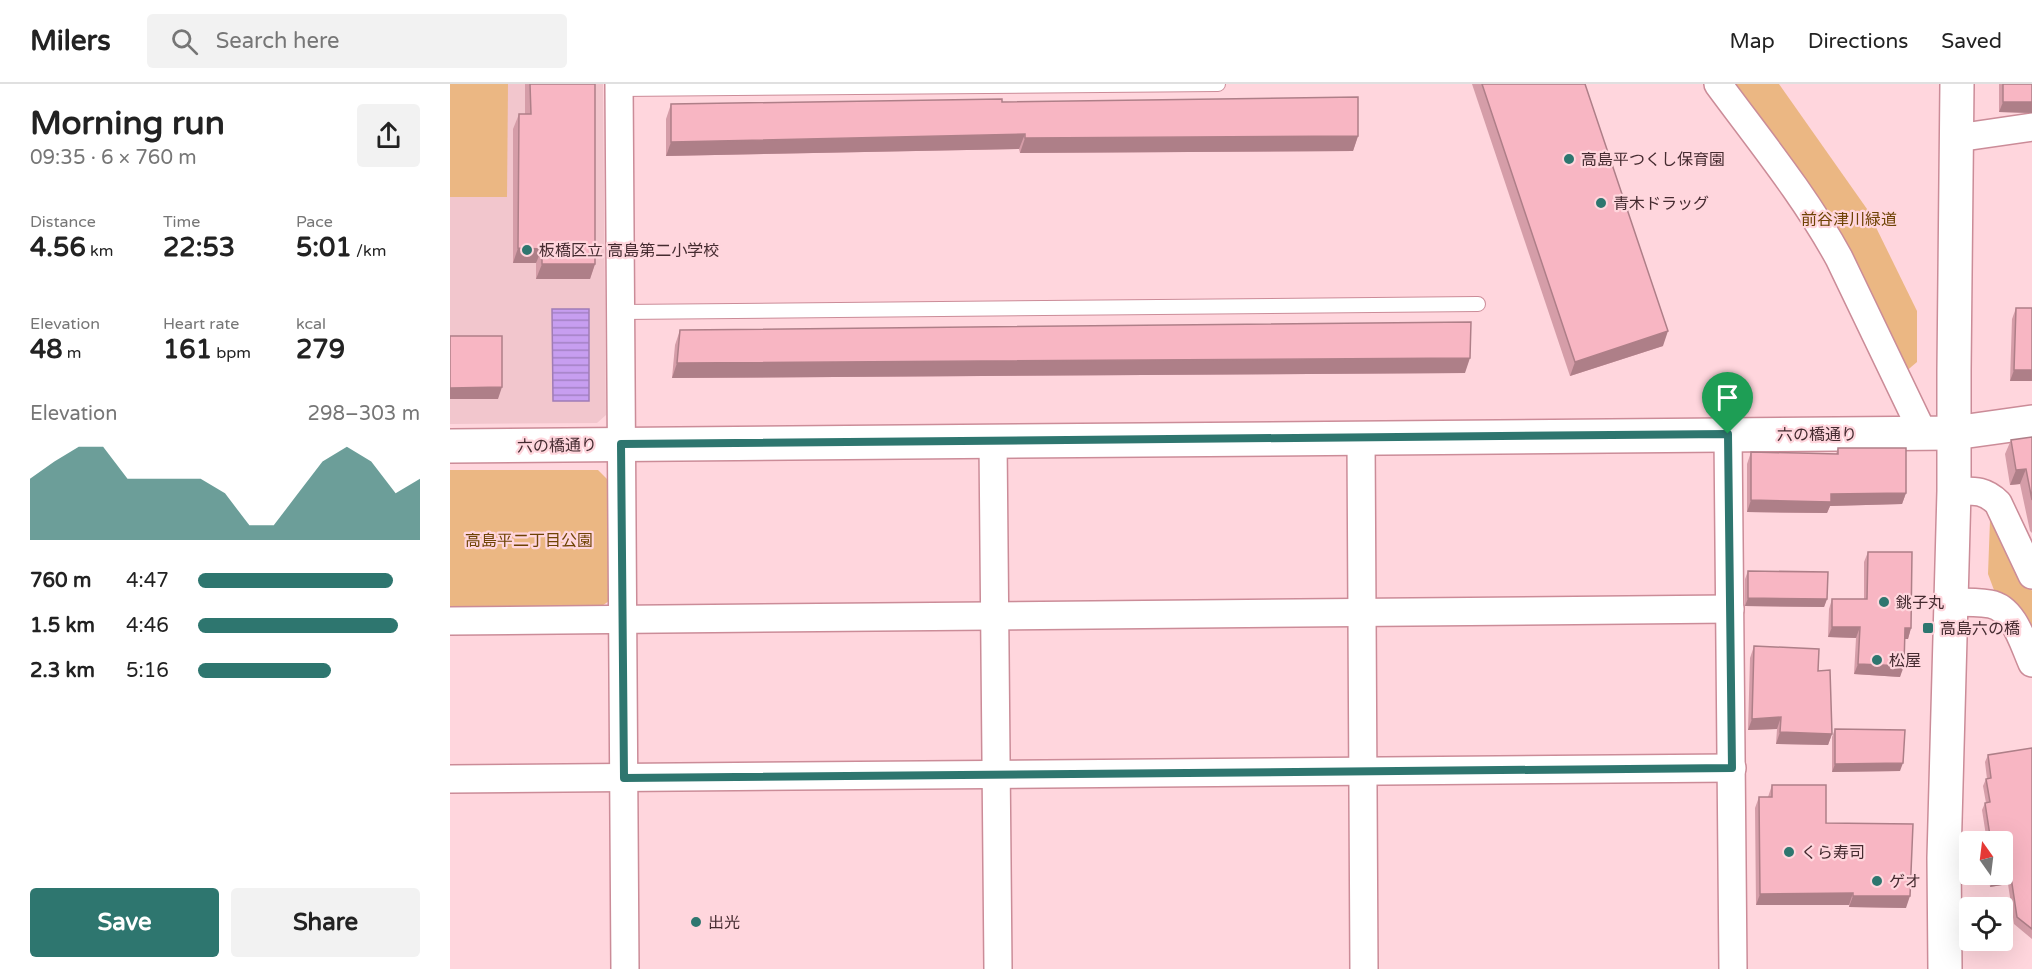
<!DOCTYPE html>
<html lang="en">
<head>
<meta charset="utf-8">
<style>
  :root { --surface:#fff; --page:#f2f2f2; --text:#222; --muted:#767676; --line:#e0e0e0; --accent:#2e766f }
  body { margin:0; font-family:"Varela Round","Noto Sans JP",sans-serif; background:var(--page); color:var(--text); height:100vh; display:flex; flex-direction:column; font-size:22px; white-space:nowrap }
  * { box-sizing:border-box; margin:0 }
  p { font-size:20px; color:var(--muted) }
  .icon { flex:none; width:33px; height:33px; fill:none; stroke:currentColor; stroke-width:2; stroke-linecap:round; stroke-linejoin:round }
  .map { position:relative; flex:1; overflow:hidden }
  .panel { display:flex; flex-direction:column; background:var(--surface); width:450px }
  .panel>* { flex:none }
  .needle { width:39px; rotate:346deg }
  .fabs { position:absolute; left:1509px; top:747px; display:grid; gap:12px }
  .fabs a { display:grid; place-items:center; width:54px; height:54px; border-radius:6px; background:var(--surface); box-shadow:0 6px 24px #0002; font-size:30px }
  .pin { position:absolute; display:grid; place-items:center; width:51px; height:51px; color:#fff; margin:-62px -26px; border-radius:50% 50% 50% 0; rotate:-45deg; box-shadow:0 0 6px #0007 }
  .pin .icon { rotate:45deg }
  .round { display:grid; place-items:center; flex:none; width:63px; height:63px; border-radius:6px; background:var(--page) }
  .overview { display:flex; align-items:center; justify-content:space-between; height:102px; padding:0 30px }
  h1 { font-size:33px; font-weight:800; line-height:45px }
  .stats { display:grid; grid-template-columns:repeat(3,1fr); gap:9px; height:102px; padding:6px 30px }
  .stats div { display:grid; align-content:center }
  .stats b { font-size:26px; font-weight:800 }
  .stats small { font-size:16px; font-weight:400 }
  .stats p { font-size:16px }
  .chart { height:168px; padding:12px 30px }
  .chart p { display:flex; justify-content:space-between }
  .chart svg { width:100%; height:108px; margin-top:6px; fill:var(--accent); opacity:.7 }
  .cta { display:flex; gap:12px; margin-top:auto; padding:12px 30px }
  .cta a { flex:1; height:69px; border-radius:6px; background:var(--accent); color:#fff; font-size:24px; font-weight:800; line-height:69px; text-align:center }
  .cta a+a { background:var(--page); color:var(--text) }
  ul { padding:0 30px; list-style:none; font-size:20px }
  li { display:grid; grid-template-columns:96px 72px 1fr; align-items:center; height:45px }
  li i { height:15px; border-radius:8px; background:var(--accent) }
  header { display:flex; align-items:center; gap:36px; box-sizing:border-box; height:84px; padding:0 30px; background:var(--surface); border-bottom:2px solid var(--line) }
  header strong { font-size:28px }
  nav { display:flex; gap:33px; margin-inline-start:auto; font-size:21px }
  .search { width:420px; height:54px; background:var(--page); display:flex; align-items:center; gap:15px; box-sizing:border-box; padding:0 21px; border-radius:6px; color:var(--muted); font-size:22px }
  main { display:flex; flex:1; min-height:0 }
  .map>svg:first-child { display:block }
  .built { fill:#f2c6cd }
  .green { fill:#ebb783 }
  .water { fill:url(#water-rules); stroke:#a07cb6; stroke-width:1.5 }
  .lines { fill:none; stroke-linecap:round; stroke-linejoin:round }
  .service-casing { stroke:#cb8c98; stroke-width:16 }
  .minor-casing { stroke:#cb8c98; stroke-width:30 }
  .tertiary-casing { stroke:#cb8c98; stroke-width:36 }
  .service { stroke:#fff; stroke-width:14 }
  .minor { stroke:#fff; stroke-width:27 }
  .tertiary { stroke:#fff; stroke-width:33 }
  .wall { fill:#d59da8 }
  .shaded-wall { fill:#ae7f88 }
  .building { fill:#f8b6c3; stroke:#ae7f88; stroke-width:1.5 }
  .route-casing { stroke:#fff; stroke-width:12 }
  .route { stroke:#2e766f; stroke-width:8 }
  .poi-dot { fill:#2e766f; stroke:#ffd6dd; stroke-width:2 }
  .labels { text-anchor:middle; stroke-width:4.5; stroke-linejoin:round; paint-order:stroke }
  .poi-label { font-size:16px; fill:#452b30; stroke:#ffd6dd; text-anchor:start }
  .park-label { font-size:16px; fill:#6f4305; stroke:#ffd6dd }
  .street-label { font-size:16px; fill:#452b30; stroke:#ffd6dd }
</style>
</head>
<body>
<header>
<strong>Milers</strong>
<div class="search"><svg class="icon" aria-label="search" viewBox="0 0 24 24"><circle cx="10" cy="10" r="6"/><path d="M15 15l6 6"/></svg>Search here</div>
<nav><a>Map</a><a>Directions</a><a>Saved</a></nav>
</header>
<main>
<section class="panel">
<div class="overview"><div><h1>Morning run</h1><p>09:35 · 6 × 760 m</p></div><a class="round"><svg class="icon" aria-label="share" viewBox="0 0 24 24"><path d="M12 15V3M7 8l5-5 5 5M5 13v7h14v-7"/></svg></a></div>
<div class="stats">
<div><p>Distance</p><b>4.56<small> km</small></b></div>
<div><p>Time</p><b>22:53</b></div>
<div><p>Pace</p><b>5:01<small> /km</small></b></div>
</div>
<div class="stats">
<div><p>Elevation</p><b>48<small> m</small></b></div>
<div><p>Heart rate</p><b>161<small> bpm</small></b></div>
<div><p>kcal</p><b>279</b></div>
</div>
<div class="chart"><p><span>Elevation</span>298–303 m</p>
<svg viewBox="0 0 160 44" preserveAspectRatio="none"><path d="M0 44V19L10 12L20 6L30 6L40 19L50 19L60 19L70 19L80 25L90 38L100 38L110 25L120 12L130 6L140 12L150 25L160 19V44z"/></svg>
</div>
<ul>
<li><b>760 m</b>4:47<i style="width:88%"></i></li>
<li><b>1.5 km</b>4:46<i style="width:90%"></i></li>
<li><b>2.3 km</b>5:16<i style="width:60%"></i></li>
</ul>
<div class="cta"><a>Save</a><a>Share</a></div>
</section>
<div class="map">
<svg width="1582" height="885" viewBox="0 0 1582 885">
  <defs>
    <pattern id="water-rules" width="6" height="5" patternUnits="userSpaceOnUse" patternTransform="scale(1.5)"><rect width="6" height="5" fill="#c79ef0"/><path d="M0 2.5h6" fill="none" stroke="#a381c3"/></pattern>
  </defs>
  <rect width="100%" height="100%" fill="#ffd6dd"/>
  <path class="built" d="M 0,0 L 153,0 L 156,331 L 147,339 L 0,340 Z"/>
  <g class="green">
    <path d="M 0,0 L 58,0 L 57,113 L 0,113 Z"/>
    <path d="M 1278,0 L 1329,0 L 1417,125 L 1467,227 L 1467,278 L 1454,289 Z"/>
    <path d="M 0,386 L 148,386 L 157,395 L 159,517 L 146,526 L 0,527 Z"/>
    <path d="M 1546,431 L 1582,507 L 1582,559 C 1573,540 1567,511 1544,506 L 1538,490 L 1540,436 Z"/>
  </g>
  <path class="water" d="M 102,225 L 139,225 L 139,317 L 103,317 Z"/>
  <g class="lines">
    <defs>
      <g id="service">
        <path d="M 169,5 L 768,0"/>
        <path d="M 171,228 L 1028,220"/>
      </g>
      <g id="minor">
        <path d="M 169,0 L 175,885"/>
        <path d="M 1268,0 C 1310,57 1355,112 1389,174 L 1473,349"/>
        <path d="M 1507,54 L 1582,43"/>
        <path d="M 1278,350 L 1283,885"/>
        <path d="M 911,354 L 914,885"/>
        <path d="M 543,357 L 548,885"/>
        <path d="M 1504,407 C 1523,407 1534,405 1548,419 L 1582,491"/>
        <path d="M 1502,518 C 1515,518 1528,518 1540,520 C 1564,524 1573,559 1582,579"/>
        <path d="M 0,537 L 1280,525"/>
        <path d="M 0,695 L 1282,684"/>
      </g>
      <g id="tertiary">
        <path d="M 0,362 L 1504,349 L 1582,338"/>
        <path d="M 1495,885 L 1494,774 L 1504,407 L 1504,286 L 1507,0"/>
      </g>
    </defs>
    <use href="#service" class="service-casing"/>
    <use href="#minor" class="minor-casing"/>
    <use href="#tertiary" class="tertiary-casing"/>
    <use href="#service" class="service"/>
    <use href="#minor" class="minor"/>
    <use href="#tertiary" class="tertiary"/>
  </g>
  <g class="wall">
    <path d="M 75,0 L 145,0 L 145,180 L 140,195 L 86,195 L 86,179 L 63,179 L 63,45 L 69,30 L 75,30 Z"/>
    <path d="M 1022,0 L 1135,0 L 1213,262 L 1120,292 Z"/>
    <path d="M 1549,0 L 1582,0 L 1582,29 L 1549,28 Z"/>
    <path d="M 552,18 L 908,52 L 903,67 L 570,69 L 569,65 L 216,72 L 216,35 L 221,20 Z"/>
    <path d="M 1566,224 L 1582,224 L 1582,297 L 1560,297 L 1562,235 Z"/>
    <path d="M 230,246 L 1015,289 L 222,294 L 225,261 Z"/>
    <path d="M 1582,353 L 1582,449 L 1580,447 L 1570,400 L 1560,401 L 1555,370 L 1561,356 Z"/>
    <path d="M 1388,364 L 1456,409 L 1452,420 L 1380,422 L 1377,429 L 1297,428 L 1297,380 L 1301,368 L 1386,370 Z"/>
    <path d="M 1418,468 L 1461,544 L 1458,555 L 1455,555 L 1450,593 L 1404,590 L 1406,554 L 1378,553 L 1379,525 L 1382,515 L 1414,515 L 1414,478 Z"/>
    <path d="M 1298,487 L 1377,515 L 1374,523 L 1295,522 L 1295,495 Z"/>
    <path d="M 1304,562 L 1368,587 L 1382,650 L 1378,661 L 1326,660 L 1327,645 L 1298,646 L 1300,574 Z"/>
    <path d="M 1385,645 L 1450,687 L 1382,688 L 1382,653 Z"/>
    <path d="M 1582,664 L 1582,855 L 1564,840 L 1558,800 L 1540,803 L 1539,790 L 1552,790 L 1552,758 L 1537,758 L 1532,726 L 1535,719 L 1536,719 L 1533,702 L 1536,695 L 1537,695 L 1535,678 L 1538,671 Z"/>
    <path d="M 1322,701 L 1376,739 L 1456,824 L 1399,823 L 1399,821 L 1306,821 L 1305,724 L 1309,713 L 1318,713 Z"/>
  </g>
  <g class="shaded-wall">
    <path d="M 1553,18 L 1582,18 L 1582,29 L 1549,28 Z"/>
    <path d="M 575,50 L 569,65 L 216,72 L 221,58 Z"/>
    <path d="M 908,52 L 903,67 L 570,69 L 575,54 Z"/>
    <path d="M 68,164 L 92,165 L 86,179 L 63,179 Z"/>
    <path d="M 92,180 L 145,180 L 140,195 L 86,195 Z"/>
    <path d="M 1218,247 L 1213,262 L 1120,292 L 1125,278 Z"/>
    <path d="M 1020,274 L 1015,289 L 222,294 L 227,279 Z"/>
    <path d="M 1564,286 L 1582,286 L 1582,297 L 1560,297 Z"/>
    <path d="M 52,303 L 48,315 L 0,315 L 0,304 Z"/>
    <path d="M 1576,385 L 1570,400 L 1560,401 L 1566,386 Z"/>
    <path d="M 1456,409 L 1452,420 L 1380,422 L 1377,429 L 1297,428 L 1301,416 L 1381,410 Z"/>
    <path d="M 1298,514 L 1377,515 L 1374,523 L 1295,522 Z"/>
    <path d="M 1382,543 L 1410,543 L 1406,554 L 1378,553 Z"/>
    <path d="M 1455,544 L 1461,544 L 1458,555 L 1451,555 Z"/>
    <path d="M 1408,580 L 1454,582 L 1450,593 L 1404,590 Z"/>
    <path d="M 1331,633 L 1327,645 L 1298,646 L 1302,635 Z"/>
    <path d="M 1330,648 L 1382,650 L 1378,661 L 1326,660 Z"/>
    <path d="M 1453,679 L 1450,687 L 1382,688 L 1385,680 Z"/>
    <path d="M 1561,793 L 1558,800 L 1540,803 L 1543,796 Z"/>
    <path d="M 1403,809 L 1399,821 L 1306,821 L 1310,810 Z"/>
    <path d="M 1403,812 L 1460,812 L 1456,824 L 1399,823 Z"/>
  </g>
  <g class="building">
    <path d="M 80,0 L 145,0 L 145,180 L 92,180 L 92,165 L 68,164 L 69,30 L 81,30 Z"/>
    <path d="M 1032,0 L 1135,0 L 1218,247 L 1125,278 Z"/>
    <rect x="1553" y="0" width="29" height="18"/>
    <path d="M 908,13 L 908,52 L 575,54 L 575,50 L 221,58 L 221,20 L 552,15 L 552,18 Z"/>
    <path d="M 1566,224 L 1582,224 L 1582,286 L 1564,286 Z"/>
    <path d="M 1021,238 L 1020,274 L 227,279 L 230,246 Z"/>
    <path d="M 0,252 L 52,252 L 52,303 L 0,304 Z"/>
    <path d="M 1582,353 L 1582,416 L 1576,385 L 1566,386 L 1561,356 Z"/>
    <path d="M 1388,364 L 1456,364 L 1456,409 L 1381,410 L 1381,418 L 1301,416 L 1301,368 L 1388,370 Z"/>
    <path d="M 1418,468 L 1462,468 L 1461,544 L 1455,544 L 1454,582 L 1408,580 L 1410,543 L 1382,543 L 1382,515 L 1417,515 Z"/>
    <path d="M 1298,487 L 1378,488 L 1377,515 L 1298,514 Z"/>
    <path d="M 1304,562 L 1369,565 L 1368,587 L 1380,586 L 1382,650 L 1330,648 L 1331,633 L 1302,635 Z"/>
    <path d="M 1385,645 L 1455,646 L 1453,679 L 1385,680 Z"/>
    <path d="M 1582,664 L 1582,845 L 1567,833 L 1561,793 L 1543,796 L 1542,790 L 1552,790 L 1552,758 L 1541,758 L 1535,719 L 1540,718 L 1536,695 L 1541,694 L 1538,671 Z"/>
    <path d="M 1322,701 L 1376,701 L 1376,739 L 1463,740 L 1460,812 L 1403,812 L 1403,809 L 1310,810 L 1309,713 L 1322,713 Z"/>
  </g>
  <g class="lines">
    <defs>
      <path id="route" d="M 1278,350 L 1282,684 L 174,694 L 171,360 Z"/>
    </defs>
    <use href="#route" class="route-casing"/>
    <use href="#route" class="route"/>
  </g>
  <g class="poi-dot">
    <circle cx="1119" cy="75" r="6"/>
    <circle cx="1151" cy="119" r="6"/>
    <circle cx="77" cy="166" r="6"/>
    <circle cx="1434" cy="518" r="6"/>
    <rect x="1472" y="538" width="12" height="12" rx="3"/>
    <circle cx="1427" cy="576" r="6"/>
    <circle cx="1339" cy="768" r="6"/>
    <circle cx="1427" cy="797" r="6"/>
    <circle cx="246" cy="838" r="6"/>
  </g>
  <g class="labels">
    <g class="poi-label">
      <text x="1131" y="81">高島平つくし保育園</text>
      <text x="1163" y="125">青木ドラッグ</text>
      <text x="89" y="172">板橋区立 高島第二小学校</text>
      <text x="1446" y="524">銚子丸</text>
      <text x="1490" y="550">高島六の橋</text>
      <text x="1439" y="582">松屋</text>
      <text x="1351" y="774">くら寿司</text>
      <text x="1439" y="803">ゲオ</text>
      <text x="258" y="844">出光</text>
    </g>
    <g class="park-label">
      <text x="1399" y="141">前谷津川緑道</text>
      <text x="79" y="462">高島平二丁目公園</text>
    </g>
    <g class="street-label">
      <text x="1367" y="356">六の橋通り</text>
      <text transform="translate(107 361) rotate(-1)" y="6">六の橋通り</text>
    </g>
  </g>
</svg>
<div class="fabs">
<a><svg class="needle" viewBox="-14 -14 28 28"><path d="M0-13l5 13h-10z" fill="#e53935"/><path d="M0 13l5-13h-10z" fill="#767676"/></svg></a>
<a><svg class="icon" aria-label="locate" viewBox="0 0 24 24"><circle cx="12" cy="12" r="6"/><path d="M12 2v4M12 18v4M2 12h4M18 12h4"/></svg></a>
</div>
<div class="pin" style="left:1278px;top:350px;background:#1e9e55"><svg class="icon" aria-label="arrive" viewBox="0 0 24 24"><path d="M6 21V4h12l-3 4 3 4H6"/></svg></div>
</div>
</main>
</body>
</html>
